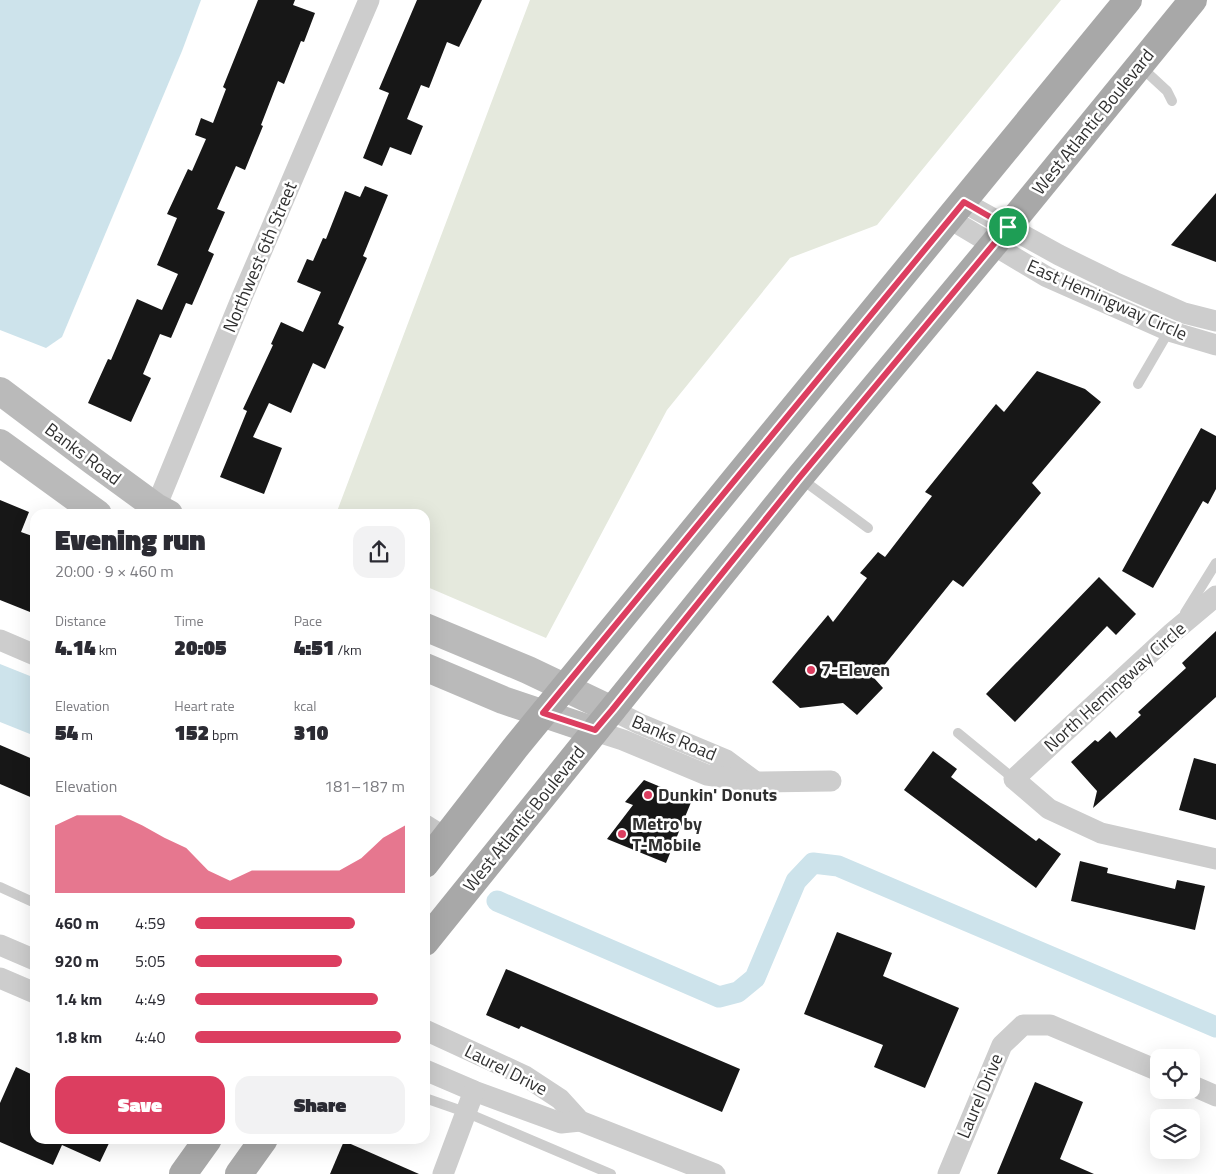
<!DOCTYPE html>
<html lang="en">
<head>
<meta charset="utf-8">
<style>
  :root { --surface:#fff; --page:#f2f2f3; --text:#2b2b33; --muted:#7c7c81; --accent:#dc3e60 }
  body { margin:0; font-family:"Titillium Web",sans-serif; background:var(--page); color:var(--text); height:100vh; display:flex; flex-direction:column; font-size:19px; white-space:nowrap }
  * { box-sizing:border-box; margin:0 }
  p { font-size:16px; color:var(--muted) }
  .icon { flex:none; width:28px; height:28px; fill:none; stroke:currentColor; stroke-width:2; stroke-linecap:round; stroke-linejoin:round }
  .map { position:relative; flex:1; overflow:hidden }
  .sheet { position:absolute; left:30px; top:509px; width:400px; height:635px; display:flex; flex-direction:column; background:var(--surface); border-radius:15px; box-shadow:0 5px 20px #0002 }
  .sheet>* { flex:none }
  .controls { position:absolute; left:1150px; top:1049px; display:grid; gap:10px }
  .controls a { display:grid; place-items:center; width:50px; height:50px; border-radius:10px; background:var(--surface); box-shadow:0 5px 20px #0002; font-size:25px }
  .pin { position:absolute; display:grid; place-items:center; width:42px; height:42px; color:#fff; margin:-21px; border:2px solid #fff; border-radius:50%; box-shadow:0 1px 5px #0007 }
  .round { display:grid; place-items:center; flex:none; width:52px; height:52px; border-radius:15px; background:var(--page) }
  .summary { display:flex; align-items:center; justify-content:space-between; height:85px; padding:0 25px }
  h1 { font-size:28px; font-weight:800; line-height:38px }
  .stats { display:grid; grid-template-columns:repeat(3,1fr); gap:8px; height:85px; padding:5px 25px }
  .stats div { display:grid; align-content:center }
  .stats b { font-size:21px; font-weight:800 }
  .stats small { font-size:14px; font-weight:400 }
  .stats p { font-size:14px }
  .chart { height:140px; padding:10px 25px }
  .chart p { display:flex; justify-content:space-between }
  .chart svg { width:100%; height:90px; margin-top:5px; fill:var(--accent); opacity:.7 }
  .primary-button { display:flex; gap:10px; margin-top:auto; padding:10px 25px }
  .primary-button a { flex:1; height:58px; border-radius:15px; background:var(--accent); color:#fff; font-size:20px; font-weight:800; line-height:58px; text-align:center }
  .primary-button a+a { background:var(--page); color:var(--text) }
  ul { padding:0 25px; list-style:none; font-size:16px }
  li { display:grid; grid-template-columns:80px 60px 1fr; align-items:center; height:38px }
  li i { height:12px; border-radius:6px; background:var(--accent) }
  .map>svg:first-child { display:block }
  .green { fill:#e5e9dd }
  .water { fill:#cde3eb }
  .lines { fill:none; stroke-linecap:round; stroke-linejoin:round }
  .canal { stroke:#cde3eb; stroke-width:21 }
  .building { fill:#171717 }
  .lane { stroke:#cdcdcd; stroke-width:10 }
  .street { stroke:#cdcdcd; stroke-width:21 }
  .secondary { stroke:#bababa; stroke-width:28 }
  .primary { stroke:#a8a8a8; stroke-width:28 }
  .route-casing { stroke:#fff; stroke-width:10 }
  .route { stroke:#dc3e60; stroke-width:6 }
  .poi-dot { fill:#dc3e60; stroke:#fff; stroke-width:2 }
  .labels { text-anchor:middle; stroke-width:5; stroke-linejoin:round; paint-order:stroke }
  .street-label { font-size:18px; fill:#303030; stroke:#fff }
  .poi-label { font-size:18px; font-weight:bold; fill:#303030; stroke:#fff; text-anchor:start }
</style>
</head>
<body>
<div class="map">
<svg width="1216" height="1174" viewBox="0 0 1216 1174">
  <rect width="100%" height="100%" fill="#fff"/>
  <path class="green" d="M 530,0 L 1061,0 L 877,225 L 790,258 L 667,410 L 546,638 L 425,586 L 425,514 L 336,514 Z"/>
  <g class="water">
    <path d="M 0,0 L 201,0 L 182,51 L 62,337 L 46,348 L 0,330 Z"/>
    <path d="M 0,664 L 35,678 L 35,736 L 0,722 Z"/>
  </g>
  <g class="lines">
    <path class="canal" d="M 497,901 L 719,997 L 738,992 L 755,978 L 796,881 L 813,863 L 838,866 L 1216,1027"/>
  </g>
  <g class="building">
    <path d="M 258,0 L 295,0 L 293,5 L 315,13 L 304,42 L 301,41 L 284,84 L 278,81 L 261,125 L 263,126 L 245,170 L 236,166 L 217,209 L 225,212 L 208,251 L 214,254 L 192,305 L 186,303 L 171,338 L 160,334 L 143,374 L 151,378 L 131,422 L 88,403 L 108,359 L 111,360 L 137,299 L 162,310 L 178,274 L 157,265 L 177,218 L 167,214 L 188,169 L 192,171 L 206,139 L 195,135 L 201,118 L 213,123 L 226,89 L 223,87 Z"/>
    <path d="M 417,0 L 482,0 L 459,47 L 447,42 L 429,88 L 421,85 L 407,119 L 423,126 L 411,155 L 390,147 L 382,166 L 363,158 L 389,93 L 379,89 Z"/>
    <path d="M 365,186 L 388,195 L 363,256 L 367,258 L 338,324 L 344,327 L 325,369 L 313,363 L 291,413 L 269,403 L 253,437 L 282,448 L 264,494 L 220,477 L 247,411 L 243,409 L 273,345 L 271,344 L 281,322 L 303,332 L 321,292 L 297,282 L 307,259 L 313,261 L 323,238 L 326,239 L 345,191 L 360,197 Z"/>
    <path d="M 1216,193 L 1216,262 L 1171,245 Z"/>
    <path d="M 1037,371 L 1085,389 L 1101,402 L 1032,483 L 1041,493 L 963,587 L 953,580 L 874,678 L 883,688 L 857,715 L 843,703 L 800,708 L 772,682 L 828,615 L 833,622 L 867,578 L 860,573 L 878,552 L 885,557 L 932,496 L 925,492 L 996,404 L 1004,412 Z"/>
    <path d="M 1201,428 L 1216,436 L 1216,489 L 1208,504 L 1203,501 L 1153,588 L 1122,571 Z"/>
    <path d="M 0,500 L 29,512 L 21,532 L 35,537 L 35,614 L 0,600 Z"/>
    <path d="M 1099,577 L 1136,614 L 1116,635 L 1107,626 L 1015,722 L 986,694 Z"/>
    <path d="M 1216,631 L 1216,697 L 1093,808 L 1097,791 L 1071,762 L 1095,740 L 1098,742 L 1110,731 L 1116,738 L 1141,715 L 1138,712 L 1186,668 L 1182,663 Z"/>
    <path d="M 0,745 L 35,760 L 35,799 L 0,784 Z"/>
    <path d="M 933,751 L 957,769 L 951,777 L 1036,841 L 1039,838 L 1061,854 L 1036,888 L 904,790 Z"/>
    <path d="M 1194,758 L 1216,764 L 1216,820 L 1179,810 Z"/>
    <path d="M 644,780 L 692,800 L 666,863 L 607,839 L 633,805 L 625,802 Z"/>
    <path d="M 1080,861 L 1108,868 L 1107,873 L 1175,889 L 1177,880 L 1205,886 L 1195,930 L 1071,901 Z"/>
    <path d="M 837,932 L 892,953 L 883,976 L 959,1008 L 925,1088 L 874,1067 L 883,1045 L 804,1014 Z"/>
    <path d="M 506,969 L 740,1069 L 722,1112 L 521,1026 L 519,1029 L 486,1015 Z"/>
    <path d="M 16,1067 L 35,1076 L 35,1139 L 111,1139 L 100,1162 L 62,1145 L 53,1165 L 0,1142 L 0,1103 Z"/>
    <path d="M 1035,1082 L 1083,1102 L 1060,1159 L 1094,1174 L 997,1174 Z"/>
    <path d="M 344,1141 L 419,1174 L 330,1174 Z"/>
  </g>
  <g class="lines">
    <g class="lane">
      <path d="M 1141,67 L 1167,91 L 1172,101"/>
      <path d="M 1138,384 L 1170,329"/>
      <path d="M 800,478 L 868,528"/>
      <path d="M 1185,613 L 1216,563"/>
      <path d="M 958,733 L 1014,779"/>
      <path d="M 0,887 L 35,903"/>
      <path d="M 425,1098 L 465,1112 L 611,1174"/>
    </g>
    <g class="street">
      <path d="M 963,202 L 1059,255 L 1114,282 L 1184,313 L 1216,321"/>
      <path d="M 950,219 L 1047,277 L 1169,331 L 1216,345"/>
      <path d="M 152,514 L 156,507 L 242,297 L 369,0"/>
      <path d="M 1216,596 L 1172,633 L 1014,779 L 1049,809 L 1101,833 L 1216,859"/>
      <path d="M 0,640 L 35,655"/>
      <path d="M 612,710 L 640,724 L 726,760 L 753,780"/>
      <path d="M 595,731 L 623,740 L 707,775 L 755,782 L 831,781"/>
      <path d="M 425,825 L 446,838"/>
      <path d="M 0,945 L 35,960"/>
      <path d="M 0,978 L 35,993"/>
      <path d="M 425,1030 L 525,1076 L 560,1099 L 580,1121 L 715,1174"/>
      <path d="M 425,1070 L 474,1091 L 561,1123 L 580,1121"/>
      <path d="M 1191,1085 L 1216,1096"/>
      <path d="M 443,1174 L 474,1091"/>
      <path d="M 948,1174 L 1002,1045 L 1023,1025 L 1050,1025 L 1159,1071"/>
    </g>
    <g class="secondary">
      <path d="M 0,391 L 93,461 L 156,507 L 169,514"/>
      <path d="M 0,443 L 98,514"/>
      <path d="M 425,627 L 528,670 L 612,710"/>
      <path d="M 425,667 L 503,700 L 595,731"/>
    </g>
    <g class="primary">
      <path d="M 425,864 L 515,748 L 1128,0"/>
      <path d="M 425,942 L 799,478 L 993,245 L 1193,0"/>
      <path d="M 183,1174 L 208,1139"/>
      <path d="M 239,1174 L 264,1139"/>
    </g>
  </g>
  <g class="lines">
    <defs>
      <path id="route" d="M 964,202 L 1008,227 L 799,478 L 612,710 L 595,730 L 543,713 Z"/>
    </defs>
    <use href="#route" class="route-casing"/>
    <use href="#route" class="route"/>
  </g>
  <g class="poi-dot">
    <circle cx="811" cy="670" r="5"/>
    <circle cx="648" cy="795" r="5"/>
    <circle cx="622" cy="834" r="5"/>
  </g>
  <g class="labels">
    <g class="street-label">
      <text transform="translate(1093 122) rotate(-51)" y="6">West Atlantic Boulevard</text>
      <text transform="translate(260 257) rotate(-67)" y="6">Northwest 6th Street</text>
      <text transform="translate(1107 300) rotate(24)" y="6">East Hemingway Circle</text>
      <text transform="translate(83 454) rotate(37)" y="6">Banks Road</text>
      <text transform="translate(1115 687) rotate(-42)" y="6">North Hemingway Circle</text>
      <text transform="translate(674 738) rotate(23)" y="6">Banks Road</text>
      <text transform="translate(524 819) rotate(-51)" y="6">West Atlantic Boulevard</text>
      <text transform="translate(506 1070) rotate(27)" y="6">Laurel Drive</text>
      <text transform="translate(980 1096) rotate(-67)" y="6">Laurel Drive</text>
    </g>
    <g class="poi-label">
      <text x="821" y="676">7-Eleven</text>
      <text x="658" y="801">Dunkin' Donuts</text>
      <text x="632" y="830">Metro by<tspan x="632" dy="21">T-Mobile</tspan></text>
    </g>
  </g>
</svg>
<div class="controls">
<a><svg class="icon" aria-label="locate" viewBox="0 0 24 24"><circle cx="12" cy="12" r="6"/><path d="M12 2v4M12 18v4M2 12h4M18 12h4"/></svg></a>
<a><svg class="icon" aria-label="layers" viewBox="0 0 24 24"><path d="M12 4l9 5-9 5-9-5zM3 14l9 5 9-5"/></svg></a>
</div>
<div class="pin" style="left:1008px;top:227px;background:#1e9e55"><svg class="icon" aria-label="arrive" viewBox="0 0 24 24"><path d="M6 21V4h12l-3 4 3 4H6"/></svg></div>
<section class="sheet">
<div class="summary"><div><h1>Evening run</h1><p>20:00 · 9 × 460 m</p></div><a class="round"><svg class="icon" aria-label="share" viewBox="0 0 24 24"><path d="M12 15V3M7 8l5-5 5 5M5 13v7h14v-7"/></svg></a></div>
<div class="stats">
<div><p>Distance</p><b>4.14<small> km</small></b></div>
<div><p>Time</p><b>20:05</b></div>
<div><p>Pace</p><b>4:51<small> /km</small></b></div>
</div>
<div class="stats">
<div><p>Elevation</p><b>54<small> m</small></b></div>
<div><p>Heart rate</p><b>152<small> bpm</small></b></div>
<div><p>kcal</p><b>310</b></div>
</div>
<div class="chart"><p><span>Elevation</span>181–187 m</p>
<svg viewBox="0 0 160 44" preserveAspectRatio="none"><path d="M0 44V11L10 6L20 6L30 6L40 11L50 17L60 22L70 33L80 38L90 33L100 33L110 33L120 33L130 33L140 27L150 17L160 11V44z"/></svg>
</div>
<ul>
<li><b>460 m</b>4:59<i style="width:76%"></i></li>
<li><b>920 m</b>5:05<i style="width:70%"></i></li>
<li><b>1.4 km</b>4:49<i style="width:87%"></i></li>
<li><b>1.8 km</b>4:40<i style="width:98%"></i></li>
</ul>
<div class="primary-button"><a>Save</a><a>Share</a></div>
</section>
</div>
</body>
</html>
